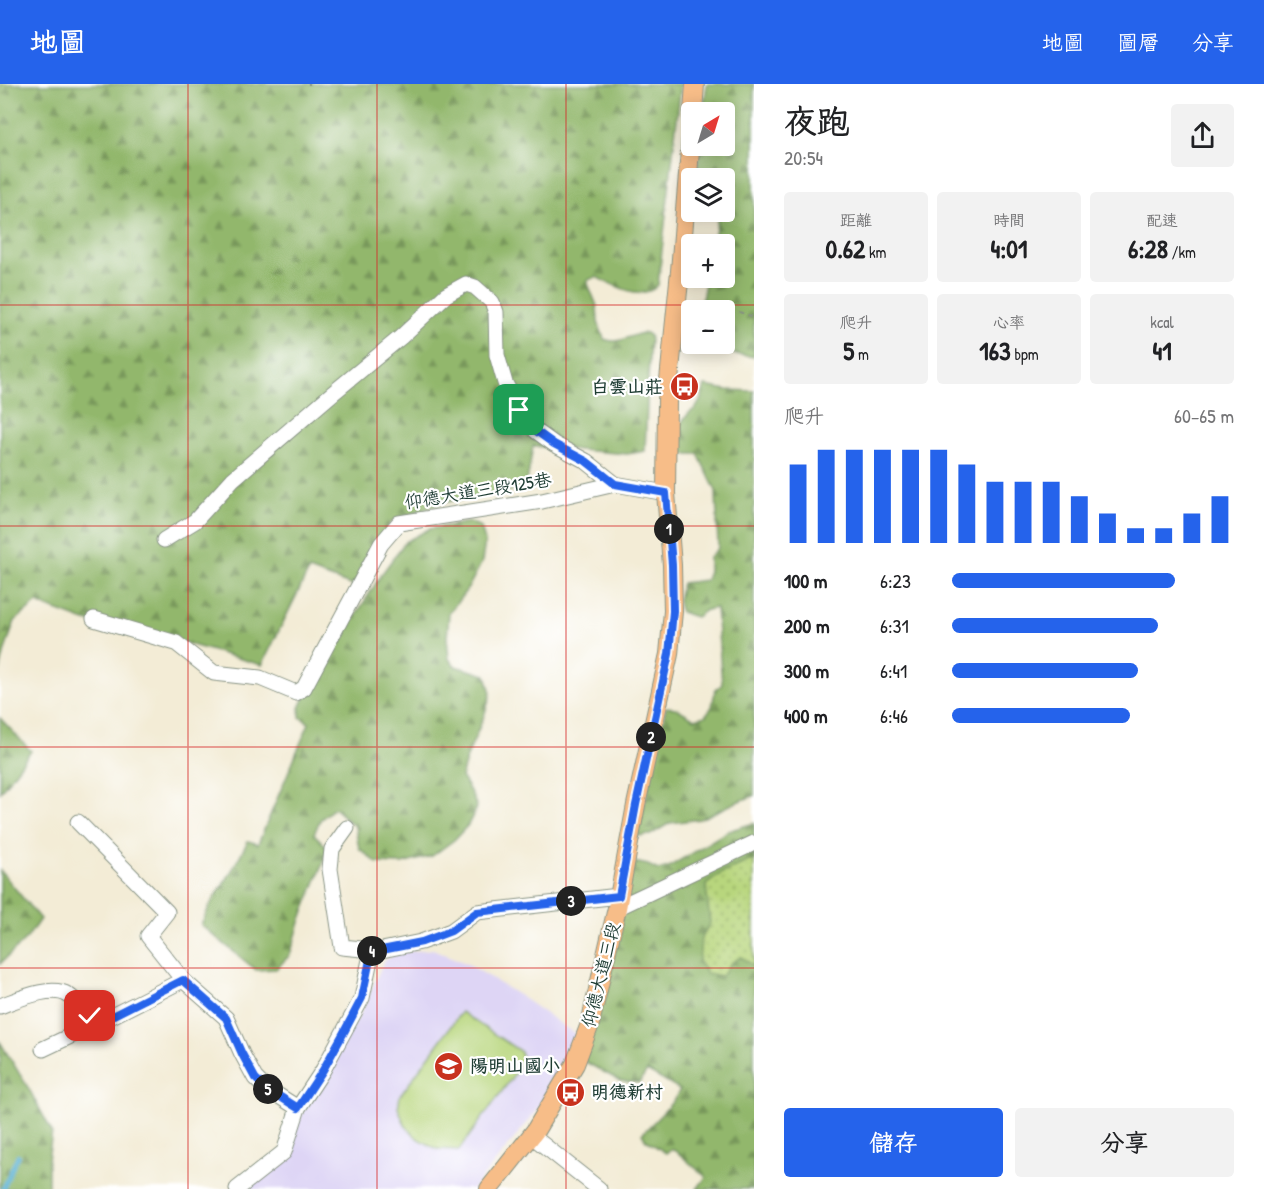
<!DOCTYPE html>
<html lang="zh-TW">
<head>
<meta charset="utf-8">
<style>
  :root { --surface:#fff; --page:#f2f2f2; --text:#202124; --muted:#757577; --accent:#2563eb }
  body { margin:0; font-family:"Patrick Hand","LXGW WenKai TC",sans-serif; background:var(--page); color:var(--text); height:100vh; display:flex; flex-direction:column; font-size:22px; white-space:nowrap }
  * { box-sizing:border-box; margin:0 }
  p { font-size:20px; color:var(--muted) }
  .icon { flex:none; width:33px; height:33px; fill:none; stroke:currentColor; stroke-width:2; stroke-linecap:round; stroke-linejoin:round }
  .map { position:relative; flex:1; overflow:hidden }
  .details { display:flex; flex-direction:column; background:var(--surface); width:510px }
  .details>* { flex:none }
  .needle { width:39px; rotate:38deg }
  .controls { position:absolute; left:681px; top:18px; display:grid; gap:12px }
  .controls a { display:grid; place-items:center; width:54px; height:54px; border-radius:6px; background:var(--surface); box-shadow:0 3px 15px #0003; font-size:30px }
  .pin { position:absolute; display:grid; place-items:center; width:51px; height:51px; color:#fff; margin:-26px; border-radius:12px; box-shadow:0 3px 9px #0006 }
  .km { position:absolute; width:30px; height:30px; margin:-15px; border-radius:50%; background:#222; color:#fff; font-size:16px; line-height:30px; text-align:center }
  .round { display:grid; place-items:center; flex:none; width:63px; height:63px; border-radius:6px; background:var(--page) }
  .headline { display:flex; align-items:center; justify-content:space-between; height:102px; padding:0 30px }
  h1 { font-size:33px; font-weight:700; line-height:45px }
  .metrics { display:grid; grid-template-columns:repeat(3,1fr); gap:9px; height:102px; padding:6px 30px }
  .metrics div { display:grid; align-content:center; border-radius:6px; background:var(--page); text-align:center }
  .metrics b { font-size:26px; font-weight:700 }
  .metrics small { font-size:16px; font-weight:400 }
  .metrics p { font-size:16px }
  .chart { height:168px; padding:12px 30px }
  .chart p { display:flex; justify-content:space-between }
  .chart svg { width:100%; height:108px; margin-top:6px; stroke:var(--accent); stroke-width:6 }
  .button { display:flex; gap:12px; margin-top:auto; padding:12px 30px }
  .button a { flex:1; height:69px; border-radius:6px; background:var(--accent); color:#fff; font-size:24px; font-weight:700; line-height:69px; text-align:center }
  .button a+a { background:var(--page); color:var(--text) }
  ul { padding:0 30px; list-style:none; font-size:20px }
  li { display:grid; grid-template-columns:96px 72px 1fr; align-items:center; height:45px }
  li i { height:15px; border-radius:8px; background:var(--accent) }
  header { display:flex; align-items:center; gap:36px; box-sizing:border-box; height:84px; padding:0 30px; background:var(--accent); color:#fff }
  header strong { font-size:28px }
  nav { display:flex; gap:33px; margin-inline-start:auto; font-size:21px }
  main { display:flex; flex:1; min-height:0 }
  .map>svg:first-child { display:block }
  .built { fill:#ded5f5 }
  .grass { fill:#b8d67d; stroke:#6c8a58; stroke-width:1.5 }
  .forest { fill:url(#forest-firs); stroke:#587a50; stroke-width:1.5 }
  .park { fill:url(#park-dots); stroke:#6c8a58; stroke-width:1.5 }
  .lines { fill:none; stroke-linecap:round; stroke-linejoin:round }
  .stream { stroke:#56b0d3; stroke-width:4.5 }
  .minor-casing { stroke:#899485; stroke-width:17 }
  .major-casing { stroke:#899485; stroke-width:20 }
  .path { stroke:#899485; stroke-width:2; stroke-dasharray:4.5 4.5; stroke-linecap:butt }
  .minor { stroke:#fff; stroke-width:15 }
  .major { stroke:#f7bd88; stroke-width:18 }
  .route-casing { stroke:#fff; stroke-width:12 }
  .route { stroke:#2563eb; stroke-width:8 }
  .grid { fill:none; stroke:#d62828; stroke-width:1.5; stroke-opacity:0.55 }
  .labels { text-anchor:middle; stroke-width:4.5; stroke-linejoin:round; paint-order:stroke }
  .poi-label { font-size:18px; font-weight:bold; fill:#1f3d34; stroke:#fff; text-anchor:start }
  .street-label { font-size:18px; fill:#1f3d34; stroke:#fff }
</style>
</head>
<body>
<header>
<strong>地圖</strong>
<nav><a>地圖</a><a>圖層</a><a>分享</a></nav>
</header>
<main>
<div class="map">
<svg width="754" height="1105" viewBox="0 0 754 1105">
  <defs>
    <pattern id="forest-firs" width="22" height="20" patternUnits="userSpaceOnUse" patternTransform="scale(1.5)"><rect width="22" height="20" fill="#92b76c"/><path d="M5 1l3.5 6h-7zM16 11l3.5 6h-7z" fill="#77965a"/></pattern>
    <pattern id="park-dots" width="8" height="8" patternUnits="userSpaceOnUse" patternTransform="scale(1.5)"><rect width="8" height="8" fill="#b8d67d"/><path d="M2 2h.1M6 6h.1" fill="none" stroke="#95af67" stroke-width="1.8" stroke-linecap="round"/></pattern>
  </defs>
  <rect width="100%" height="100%" fill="#fff"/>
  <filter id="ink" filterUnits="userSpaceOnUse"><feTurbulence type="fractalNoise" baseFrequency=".0167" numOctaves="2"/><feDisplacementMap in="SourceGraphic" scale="12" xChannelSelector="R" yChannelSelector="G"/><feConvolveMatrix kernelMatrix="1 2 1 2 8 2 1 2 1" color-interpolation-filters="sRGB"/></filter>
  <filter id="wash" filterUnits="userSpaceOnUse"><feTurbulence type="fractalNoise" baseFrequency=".008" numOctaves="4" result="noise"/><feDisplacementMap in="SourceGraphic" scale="24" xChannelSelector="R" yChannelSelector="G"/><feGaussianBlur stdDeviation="1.35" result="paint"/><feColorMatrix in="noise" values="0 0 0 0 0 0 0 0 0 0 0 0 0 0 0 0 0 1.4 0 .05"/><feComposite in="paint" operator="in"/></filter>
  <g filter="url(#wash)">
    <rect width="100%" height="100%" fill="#f3ecd6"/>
    <path class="built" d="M 433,865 L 470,881 L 523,914 L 578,952 L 572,971 L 537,1027 L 473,1105 L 242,1105 L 285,1071 L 302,1028 L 360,931 L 384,877 L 397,869 Z"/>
    <path class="grass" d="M 461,928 L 521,968 L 522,980 L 459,1066 L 437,1065 L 417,1054 L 405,1041 L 398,1024 L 400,1012 Z"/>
    <g class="forest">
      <path d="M 0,0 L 681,0 L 658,201 C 642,219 613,200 596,193 L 588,196 L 588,200 L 597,222 L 598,238 L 604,255 C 621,262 630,249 646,249 L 650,252 L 645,367 L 627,370 L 533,362 L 526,404 L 442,419 L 392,437 L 353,502 L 309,486 L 262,581 L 178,557 L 85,537 L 37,519 L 15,537 L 5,566 L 0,587 Z"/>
      <path d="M 707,0 L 754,0 L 754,273 L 721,268 L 698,262 L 697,260 L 724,260 L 724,226 L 700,226 L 706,194 L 724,194 L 724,160 L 713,160 L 719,128 L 724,128 L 724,94 L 697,94 L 699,62 L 724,62 L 724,28 L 703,28 Z"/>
      <path d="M 705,302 L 727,306 L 754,307 L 754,712 L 739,717 L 700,735 L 670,739 L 650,751 L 637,752 L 666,623 L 676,624 L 695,635 L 705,632 L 712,623 L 715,607 L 722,600 L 716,524 L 706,526 L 696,533 L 680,528 L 678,516 L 682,499 L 706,496 L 709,487 L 709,473 L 718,464 L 716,407 L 698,370 L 681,370 L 675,359 L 680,340 L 689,329 L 696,324 L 700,317 Z"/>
      <path d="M 470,438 L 481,443 L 485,457 L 482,478 L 468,504 L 449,529 L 447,554 L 449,575 L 455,582 L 486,591 L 491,609 L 484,632 L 467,673 L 461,693 L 470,707 L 477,723 L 468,741 L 454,756 L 432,772 L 402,780 L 377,779 L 359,764 L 355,743 L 334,724 L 320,736 L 314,750 L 327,763 L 324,777 L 301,835 L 290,871 L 276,885 L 256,886 L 201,841 L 210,821 L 230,790 L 248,757 L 258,760 L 309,639 L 300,633 L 300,624 L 306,611 L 381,491 L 405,458 L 429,445 Z"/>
      <path d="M 0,634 L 31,667 L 0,708 Z"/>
      <path d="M 754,739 L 754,775 L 722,789 L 706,801 L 710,839 L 701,854 L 731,879 L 741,873 L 754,882 L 754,1105 L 697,1105 L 706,1093 L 677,1068 L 671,1065 L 666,1069 L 646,1056 L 642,1050 C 656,1035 671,1023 680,1006 L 647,987 L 639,999 L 620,997 L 584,977 L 634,778 L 648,781 L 658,786 L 669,783 L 728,747 Z"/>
      <path d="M 0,786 L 40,835 L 27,854 L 0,880 Z"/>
      <path d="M 0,958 L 29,1005 L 52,1048 L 48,1076 L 48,1105 L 0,1105 Z"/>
    </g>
    <path class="park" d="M 754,775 L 754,882 L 741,873 L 731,879 L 722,892 L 706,889 L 699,878 L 701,854 L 710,839 L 706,801 L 722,789 Z"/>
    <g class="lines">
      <path class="stream" d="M 3,1105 L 18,1071"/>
    </g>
  </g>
  <g filter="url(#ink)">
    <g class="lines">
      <defs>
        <g id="minor">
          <path d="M 164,456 L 195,437 L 233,395 L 333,309 L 401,253 L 446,211 L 466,200 L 475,203 L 492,218 L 496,228 L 497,271 L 505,299 L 519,326 L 536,347 L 554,360 L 586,377 L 615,400"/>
          <path d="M 94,535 L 176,559 L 214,589 L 260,594 L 296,609 L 304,604 L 381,460 L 399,439 L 542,417 L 615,400 L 666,409"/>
          <path d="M 78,738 L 167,828 L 148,852 L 183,896 L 226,934 L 242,970 L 255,994 L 263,1002 L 298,1024 L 323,986 L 362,914 L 372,866 L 382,866 L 421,858 L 451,847 L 477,828 L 619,812"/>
          <path d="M 347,744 L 332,765 L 330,785 L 342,863 L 372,866"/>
          <path d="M 617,824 L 754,759"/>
          <path d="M 0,922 C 17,916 51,900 68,911 C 80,919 87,931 100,938 L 183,896"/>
          <path d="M 43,965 L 100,938"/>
          <path d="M 532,1052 L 599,1105"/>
          <path d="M 237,1105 L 284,1068 L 298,1024"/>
        </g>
        <g id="major">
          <path d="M 693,28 L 695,0"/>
          <path d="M 489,1105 L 535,1047 L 575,980 L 590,940 L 617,824 L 636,721 L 669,570 L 673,527 L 672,481 L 666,409 L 667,316 L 680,187 L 692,42"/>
        </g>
      </defs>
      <use href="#minor" class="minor-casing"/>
      <use href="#major" class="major-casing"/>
      <g class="path">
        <path d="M 308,0 L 310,0"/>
        <path d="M 722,226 L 727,224 L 754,233"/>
        <path d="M 687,268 C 696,269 702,269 706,260"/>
      </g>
      <use href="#minor" class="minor"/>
      <use href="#major" class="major"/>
    </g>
  </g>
  <g class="lines" filter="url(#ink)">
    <defs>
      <path id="route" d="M 90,932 L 100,938 L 183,896 L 226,934 L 242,970 L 255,994 L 263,1002 L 298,1024 L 323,986 L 343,950 L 362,914 L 372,866 L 382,866 L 422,858 L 451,847 L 477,828 L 619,812 L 636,721 L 669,570 L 673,527 L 672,481 L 666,409 L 615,400 L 586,377 L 554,360 L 536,347 L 519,326"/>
    </defs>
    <use href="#route" class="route-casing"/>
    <use href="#route" class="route"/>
  </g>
  <path class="grid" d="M 188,0 L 188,1105M 377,0 L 377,1105M 566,0 L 566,1105M 0,221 L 754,221M 0,442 L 754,442M 0,663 L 754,663M 0,884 L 754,884"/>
  <defs>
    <symbol id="bus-disc" viewBox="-11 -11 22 22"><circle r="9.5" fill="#c8321e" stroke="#fff"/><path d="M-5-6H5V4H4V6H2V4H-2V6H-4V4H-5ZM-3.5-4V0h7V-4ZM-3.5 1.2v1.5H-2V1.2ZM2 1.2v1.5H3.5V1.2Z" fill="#fff"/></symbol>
    <symbol id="school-disc" viewBox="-11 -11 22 22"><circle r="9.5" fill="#c8321e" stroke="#fff"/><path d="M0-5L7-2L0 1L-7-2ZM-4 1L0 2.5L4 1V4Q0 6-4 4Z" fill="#fff"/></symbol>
  </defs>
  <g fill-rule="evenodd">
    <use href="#bus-disc" x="668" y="286" width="33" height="33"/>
    <use href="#school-disc" x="432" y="966" width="33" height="33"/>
    <use href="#bus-disc" x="554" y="992" width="33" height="33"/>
  </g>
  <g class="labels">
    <g class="poi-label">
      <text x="663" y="309" text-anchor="end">白雲山莊</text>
      <text x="470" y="988">陽明山國小</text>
      <text x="591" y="1014">明德新村</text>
    </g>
    <g class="street-label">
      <text transform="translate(478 407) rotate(-9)" y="6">仰德大道三段125巷</text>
      <text transform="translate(601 891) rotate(-76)" y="6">仰德大道三段</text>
    </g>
  </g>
</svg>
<div class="controls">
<a><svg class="needle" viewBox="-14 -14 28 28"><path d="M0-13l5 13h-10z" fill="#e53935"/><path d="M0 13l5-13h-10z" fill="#757577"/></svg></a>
<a><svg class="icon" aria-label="layers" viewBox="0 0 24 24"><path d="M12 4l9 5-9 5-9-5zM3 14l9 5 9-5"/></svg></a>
<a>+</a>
<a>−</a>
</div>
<div class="pin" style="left:519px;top:326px;background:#1e9e55"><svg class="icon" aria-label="arrive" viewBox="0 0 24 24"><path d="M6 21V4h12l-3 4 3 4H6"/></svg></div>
<div class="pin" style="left:90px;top:932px;background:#d93025"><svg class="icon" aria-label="check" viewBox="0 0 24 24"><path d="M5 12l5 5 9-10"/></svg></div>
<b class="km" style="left:669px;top:445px">1</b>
<b class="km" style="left:651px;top:653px">2</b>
<b class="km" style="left:571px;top:817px">3</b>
<b class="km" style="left:372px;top:867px">4</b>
<b class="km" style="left:268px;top:1005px">5</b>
</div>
<section class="details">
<div class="headline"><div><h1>夜跑</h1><p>20:54</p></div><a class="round"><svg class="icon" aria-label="share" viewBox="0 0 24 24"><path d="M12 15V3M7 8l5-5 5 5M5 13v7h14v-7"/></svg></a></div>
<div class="metrics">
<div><p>距離</p><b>0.62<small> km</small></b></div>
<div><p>時間</p><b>4:01</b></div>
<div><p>配速</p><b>6:28<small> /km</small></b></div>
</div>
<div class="metrics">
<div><p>爬升</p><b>5<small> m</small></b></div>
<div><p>心率</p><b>163<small> bpm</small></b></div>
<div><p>kcal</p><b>41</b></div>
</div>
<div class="chart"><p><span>爬升</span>60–65 m</p>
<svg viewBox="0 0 160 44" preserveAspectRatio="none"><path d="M5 44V12M15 44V6M25 44V6M35 44V6M45 44V6M55 44V6M65 44V12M75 44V19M85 44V19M95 44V19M105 44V25M115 44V32M125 44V38M135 44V38M145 44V32M155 44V25"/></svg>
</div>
<ul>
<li><b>100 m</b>6:23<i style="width:79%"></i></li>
<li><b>200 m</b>6:31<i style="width:73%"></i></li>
<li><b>300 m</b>6:41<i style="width:66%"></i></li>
<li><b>400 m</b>6:46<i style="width:63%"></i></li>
</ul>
<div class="button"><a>儲存</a><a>分享</a></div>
</section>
</main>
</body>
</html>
